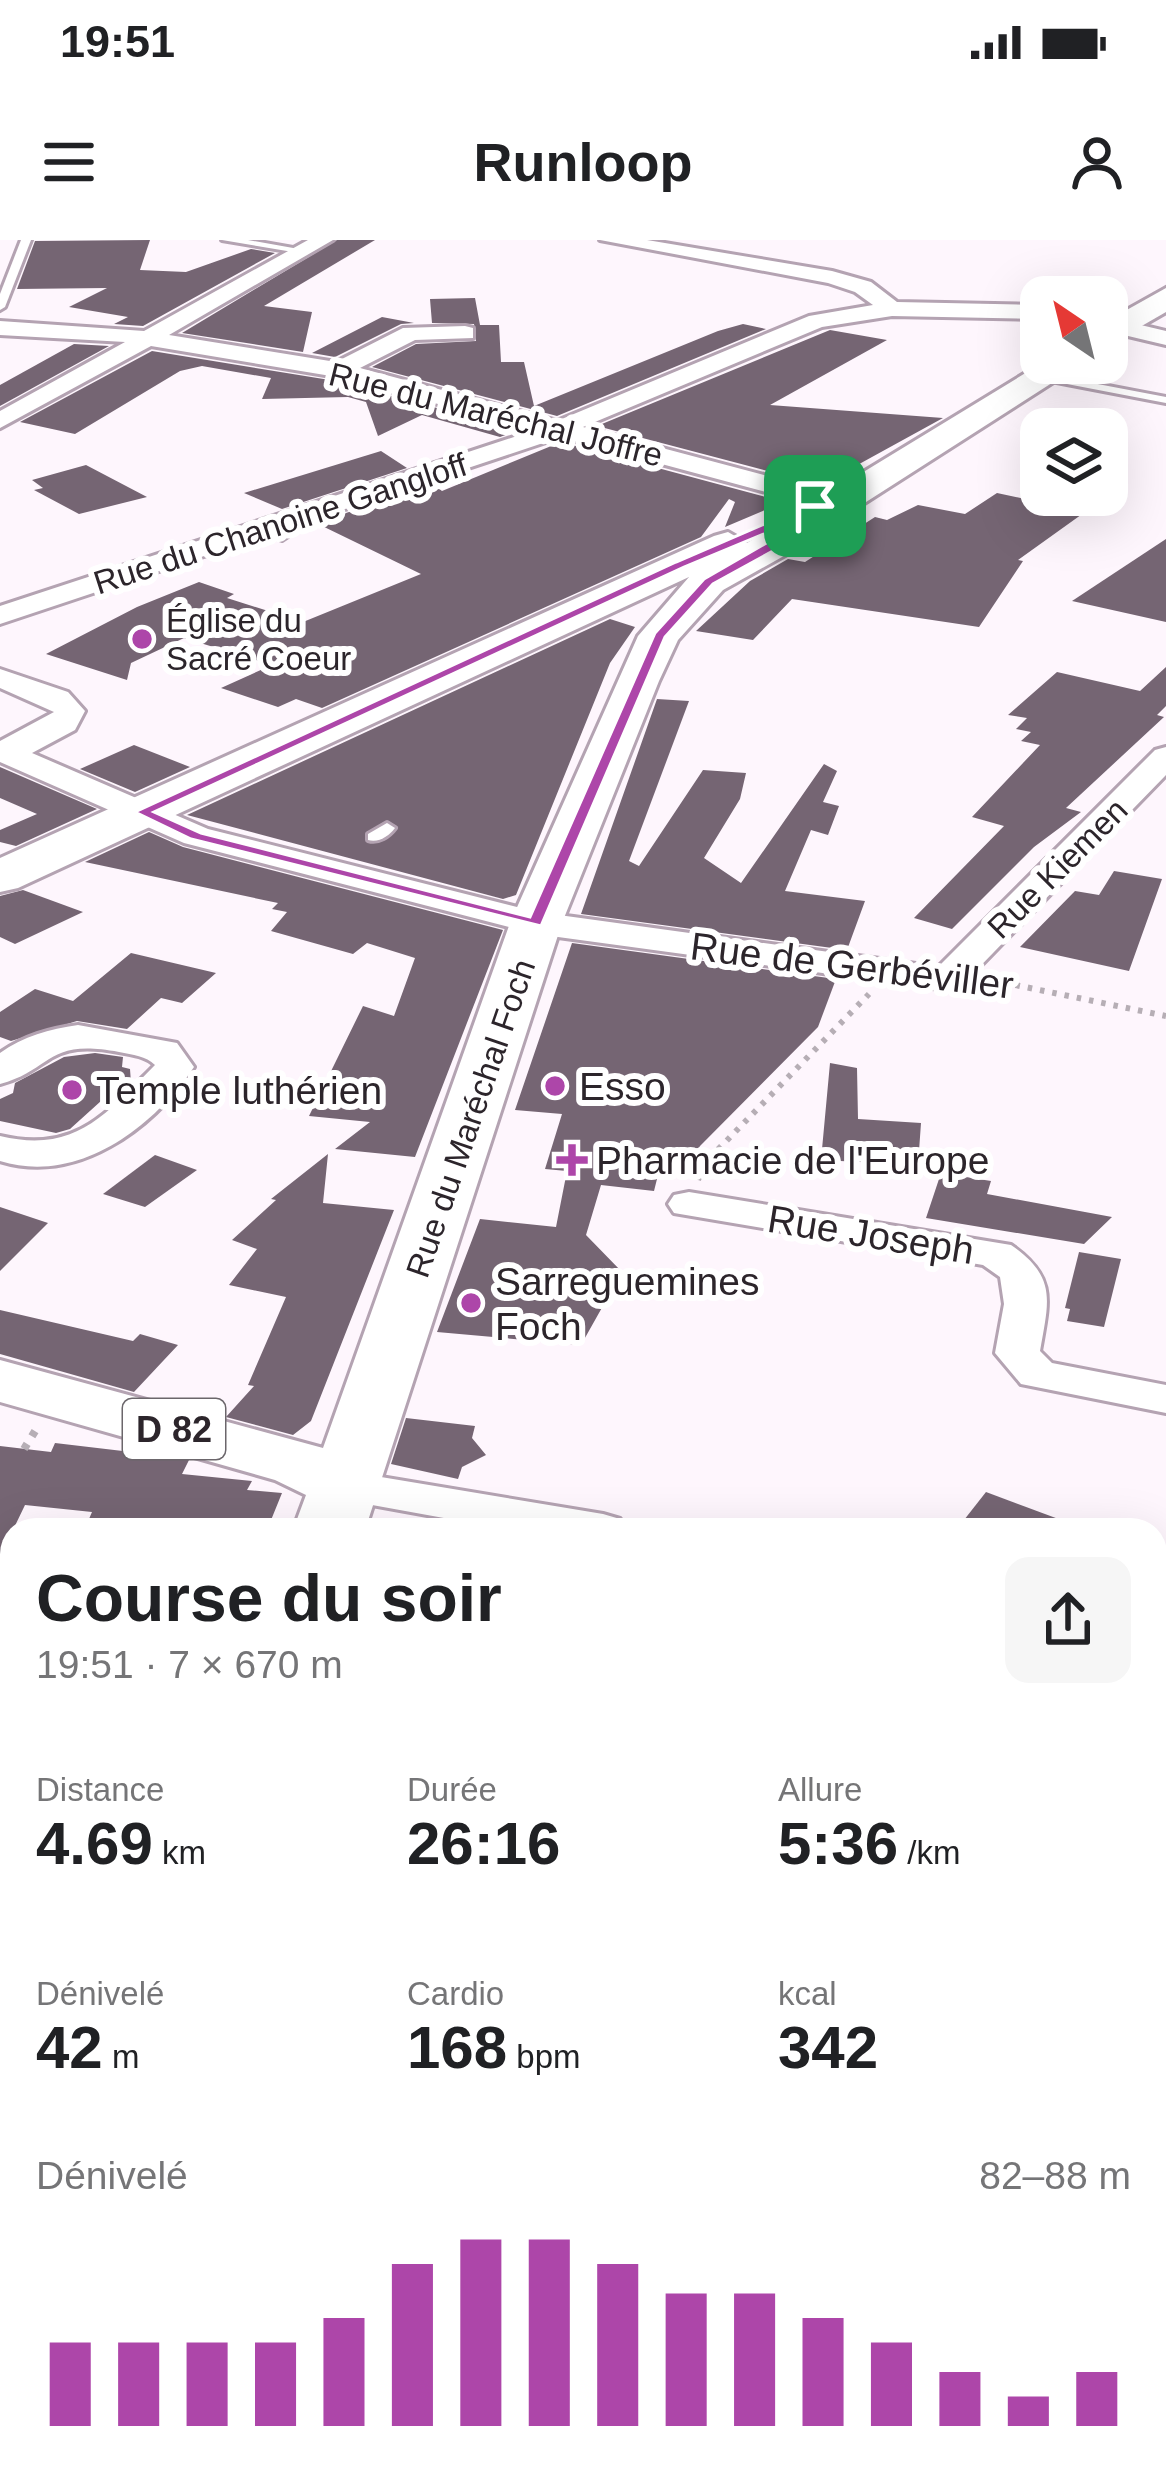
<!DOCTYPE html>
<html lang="fr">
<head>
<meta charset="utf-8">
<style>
  :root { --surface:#fff; --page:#f6f6f6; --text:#202124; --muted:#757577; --accent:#ad46a9 }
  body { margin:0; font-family:Arial,sans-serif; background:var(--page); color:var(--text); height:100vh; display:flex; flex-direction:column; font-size:45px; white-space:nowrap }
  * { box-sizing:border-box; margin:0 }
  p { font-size:39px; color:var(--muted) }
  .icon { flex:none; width:66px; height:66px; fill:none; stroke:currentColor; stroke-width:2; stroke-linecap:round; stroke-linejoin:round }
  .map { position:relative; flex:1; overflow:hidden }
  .sheet { position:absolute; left:0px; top:1278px; width:1167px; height:975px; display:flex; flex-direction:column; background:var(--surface); border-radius:36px 36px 0 0; box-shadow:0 12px 48px #0002 }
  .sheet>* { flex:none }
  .needle { width:78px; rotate:325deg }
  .buttons { position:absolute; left:1020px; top:36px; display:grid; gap:24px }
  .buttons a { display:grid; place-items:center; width:108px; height:108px; border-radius:24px; background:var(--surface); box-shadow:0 12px 48px #0002; font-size:60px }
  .pin { position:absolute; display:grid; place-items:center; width:102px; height:102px; color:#fff; margin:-51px; border-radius:24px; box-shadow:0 6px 18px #0006 }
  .round { display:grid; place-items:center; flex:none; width:126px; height:126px; border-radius:24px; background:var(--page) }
  .summary { display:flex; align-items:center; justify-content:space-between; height:204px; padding:0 36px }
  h1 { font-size:66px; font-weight:700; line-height:90px }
  .stats { display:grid; grid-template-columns:repeat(3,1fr); gap:18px; height:204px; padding:12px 36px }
  .stats div { display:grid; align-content:center }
  .stats b { font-size:60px; font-weight:700 }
  .stats small { font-size:33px; font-weight:400 }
  .stats p { font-size:33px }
  .chart { height:336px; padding:24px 36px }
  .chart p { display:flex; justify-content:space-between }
  .chart svg { width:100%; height:216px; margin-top:12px; stroke:var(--accent); stroke-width:6 }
  .status { display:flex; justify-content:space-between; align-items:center; height:84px; padding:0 60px; background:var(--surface); direction:ltr }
  .status svg { height:33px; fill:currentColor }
  header { display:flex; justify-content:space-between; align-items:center; height:156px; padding:0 36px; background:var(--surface); font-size:54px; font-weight:700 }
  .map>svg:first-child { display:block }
  .green { fill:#e2bede }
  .water { fill:#dea9da }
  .building { fill:#756573 }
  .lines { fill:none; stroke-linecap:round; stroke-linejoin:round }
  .lane-casing { stroke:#b4a3b2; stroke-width:6 }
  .street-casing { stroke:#b4a3b2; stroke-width:6 }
  .primary-casing { stroke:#b4a3b2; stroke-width:6 }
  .path-far2 { stroke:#b6aeb5; stroke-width:6; stroke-dasharray:4.5 8; stroke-linecap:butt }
  .path-far1 { stroke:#b6aeb5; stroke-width:8; stroke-dasharray:6 9; stroke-linecap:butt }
  .path { stroke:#b6aeb5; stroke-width:10; stroke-dasharray:8 12; stroke-linecap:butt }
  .lane { fill:#fff; fill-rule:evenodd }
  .street { fill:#fff; fill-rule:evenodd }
  .primary { fill:#fff; fill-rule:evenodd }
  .route { fill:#ad46a9; stroke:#fff; stroke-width:3; fill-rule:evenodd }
  .poi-dot { fill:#ad46a9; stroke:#fff; stroke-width:4.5 }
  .labels { text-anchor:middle; stroke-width:12; stroke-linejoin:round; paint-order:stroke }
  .far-street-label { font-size:33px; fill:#2c252b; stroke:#fff }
  .far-poi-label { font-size:33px; fill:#2c252b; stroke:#fff; text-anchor:start }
  .shield { fill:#fff; stroke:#6b666b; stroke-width:3 }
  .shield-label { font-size:36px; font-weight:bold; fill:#2c252b }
  .street-label { font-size:39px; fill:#2c252b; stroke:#fff }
  .poi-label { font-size:39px; fill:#2c252b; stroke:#fff; text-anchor:start }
</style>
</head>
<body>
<div class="status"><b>19:51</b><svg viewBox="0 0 49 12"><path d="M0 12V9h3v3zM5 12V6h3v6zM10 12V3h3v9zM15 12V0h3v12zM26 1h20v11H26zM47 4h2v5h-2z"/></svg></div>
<header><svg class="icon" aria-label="menu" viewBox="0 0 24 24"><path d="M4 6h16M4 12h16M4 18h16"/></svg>Runloop<svg class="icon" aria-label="person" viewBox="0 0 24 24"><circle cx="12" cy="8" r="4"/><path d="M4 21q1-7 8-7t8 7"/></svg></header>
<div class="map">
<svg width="1166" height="2252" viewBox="0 0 1166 2252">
  <rect width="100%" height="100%" fill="#fef6fd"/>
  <path class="green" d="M 0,1777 L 12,1781 L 12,2026 L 0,2024 Z"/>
  <path class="water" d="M 0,2025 L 12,2027 L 12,2241 L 717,2241 L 748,2252 L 0,2252 Z"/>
  <g class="building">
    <path d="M 150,0 L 140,30 L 186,32 L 251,9 L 275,13 L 143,86 L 114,84 L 128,77 L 69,67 L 107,48 L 17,49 L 35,1 Z"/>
    <path d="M 337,0 L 375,0 L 264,66 L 312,72 L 303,112 L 182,93 Z"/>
    <path d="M 475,58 L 480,85 L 499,85 L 501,122 L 524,122 L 534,166 L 718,91 L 743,84 L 766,89 L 557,176 L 372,127 L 416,104 L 476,101 L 474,84 L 432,83 L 430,59 Z"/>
    <path d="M 382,77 L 414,83 L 401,84 L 335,117 L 312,113 Z"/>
    <path d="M 830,90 L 887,100 L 770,165 L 943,178 L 821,245 L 597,186 Z"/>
    <path d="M 74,104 L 109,106 L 0,166 L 0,145 Z"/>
    <path d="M 152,111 L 336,141 L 519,190 L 500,197 L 422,175 L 378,196 L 366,162 L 348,157 L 262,159 L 271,138 L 202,126 L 180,131 L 75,194 L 20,182 Z"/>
    <path d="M 561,202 L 784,262 L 725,287 L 735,262 L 729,259 L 701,297 L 322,468 L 296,459 L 278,467 L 221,448 L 272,425 L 184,398 L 131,423 L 127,440 L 46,414 L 137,367 L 199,342 L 234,354 L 227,358 L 303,382 L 421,334 L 316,283 L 433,244 L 442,251 Z"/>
    <path d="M 381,211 L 407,228 L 282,269 L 244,253 Z"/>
    <path d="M 86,225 L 147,257 L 79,274 L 34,250 L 43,248 L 32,240 Z"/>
    <path d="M 997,253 L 1085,272 L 1018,320 L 1023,321 L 979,387 L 792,359 L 753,400 L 696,391 L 750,341 L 788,319 L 805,322 L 875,277 L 887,280 L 918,265 L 965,274 Z"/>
    <path d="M 1166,299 L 1166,382 L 1072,361 Z"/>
    <path d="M 610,379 L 635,387 L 610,423 L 516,655 L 503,659 L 187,575 Z"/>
    <path d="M 1166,427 L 1166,466 L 1157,475 L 1164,477 L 1066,568 L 1081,572 L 1034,607 L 952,689 L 914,678 L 1004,586 L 972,577 L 1040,505 L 1021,501 L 1031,492 L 1016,489 L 1027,478 L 1008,475 L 1057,432 L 1140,451 Z"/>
    <path d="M 657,459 L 689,461 L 629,621 L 639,626 L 703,530 L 746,533 L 740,559 L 704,618 L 741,643 L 824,524 L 837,531 L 823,562 L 839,566 L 828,595 L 811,590 L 785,651 L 865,661 L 847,710 L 581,674 Z"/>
    <path d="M 134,505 L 190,527 L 135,552 L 80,529 Z"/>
    <path d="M 0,527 L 97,569 L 16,606 L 0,602 L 0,590 L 37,574 L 0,558 Z"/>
    <path d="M 149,592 L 183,607 L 503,690 L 415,917 L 335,909 L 370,882 L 309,876 L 363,766 L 394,776 L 415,718 L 367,703 L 353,714 L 271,691 L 287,672 L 272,669 L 278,663 L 85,622 Z"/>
    <path d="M 1114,631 L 1162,639 L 1129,731 L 1020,707 L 1075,651 L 1099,655 Z"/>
    <path d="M 23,650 L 83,672 L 15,704 L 0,697 L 0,656 Z"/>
    <path d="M 572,703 L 836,739 L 818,787 L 700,906 L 683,933 L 659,931 L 654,951 L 601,945 L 586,995 L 622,1032 L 581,1105 L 437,1092 L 480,979 L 556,987 L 567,931 L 545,929 L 562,874 L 515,870 Z"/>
    <path d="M 131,713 L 216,733 L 182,763 L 161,758 L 127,789 L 77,781 L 11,801 L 0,797 L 0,772 L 35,749 L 73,761 Z"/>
    <path d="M 95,813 L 123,817 L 122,827 L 130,829 L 131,843 L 109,864 L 101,861 L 70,889 L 56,893 L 0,881 L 0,859 L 13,853 L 15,843 L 64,817 Z"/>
    <path d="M 830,823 L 857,828 L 858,879 L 921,883 L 918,925 L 821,920 Z"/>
    <path d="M 328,914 L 323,963 L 394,970 L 311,1181 L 293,1195 L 226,1177 L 254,1146 L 248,1145 L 286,1057 L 229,1045 L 257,1009 L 232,1000 L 276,960 L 271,959 Z"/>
    <path d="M 155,915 L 197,930 L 145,967 L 103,954 Z"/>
    <path d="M 941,933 L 991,941 L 987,954 L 1112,977 L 1084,1004 L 926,978 Z"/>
    <path d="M 0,967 L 48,983 L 0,1031 Z"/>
    <path d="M 1079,1012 L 1121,1019 L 1104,1087 L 1067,1081 L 1070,1069 L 1065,1068 Z"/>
    <path d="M 0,1070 L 133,1101 L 140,1094 L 178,1105 L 134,1152 L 0,1114 Z"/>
    <path d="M 406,1178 L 475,1186 L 472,1198 L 486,1215 L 462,1227 L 458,1239 L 391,1224 Z"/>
    <path d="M 55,1203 L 182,1218 L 189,1220 L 182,1234 L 252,1241 L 247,1250 L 282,1253 L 267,1290 L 121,1290 L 86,1286 L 92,1272 L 25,1265 L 0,1317 L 0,1206 L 51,1212 Z"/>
    <path d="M 986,1252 L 1080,1287 L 1080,1290 L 990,1290 L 964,1280 Z"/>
  </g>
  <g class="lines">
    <defs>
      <g id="lane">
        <path d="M 21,0 L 31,0 L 5,67 L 0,70 L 0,54 Z"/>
        <path d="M 222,0 L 248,0 L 310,11 L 305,14 Z"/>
        <path d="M 1045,134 L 1166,157 L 1166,163 L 1041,139 L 1039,137 Z"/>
        <path d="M 262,285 L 286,293 L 288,296 L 282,300 L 258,292 L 258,286 Z"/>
        <path d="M 387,583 L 395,588 C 389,596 379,603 368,600 L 368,594 Z"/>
        <path d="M 1100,2241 L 1140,2241 L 1145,2252 L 1105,2252 Z"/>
      </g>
      <g id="street">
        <path d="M 308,0 L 333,0 L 169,95 L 336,122 L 403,88 L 465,86 L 473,88 L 473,98 L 415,100 L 360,128 L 557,181 L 809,76 L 873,65 L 855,52 L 828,43 L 600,0 L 647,0 L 832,31 L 871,42 L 897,62 L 1041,65 L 1041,79 L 892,76 L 822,87 L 583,187 L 847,257 L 847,269 L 829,269 L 561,197 L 0,384 L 0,366 L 535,190 L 337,137 L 151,106 L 0,188 L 0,171 L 125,102 L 0,95 L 0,81 L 144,91 Z"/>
        <path d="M 1107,77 L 1166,91 L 1166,105 L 1107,91 Z"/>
        <path d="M 0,429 L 68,452 L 85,471 L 75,490 L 32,513 L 208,589 L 537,672 L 938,727 L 1155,510 L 1166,507 L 1166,535 L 960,747 L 947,750 L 536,694 L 184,603 L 0,522 L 0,501 L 54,472 L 0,448 Z"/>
        <path d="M 78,785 L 177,803 L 194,827 C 152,889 77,945 0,921 L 0,896 C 75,914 105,875 155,825 C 146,816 133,815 119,812 C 45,798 53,830 0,844 L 0,813 C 24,796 49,789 78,785 Z"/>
        <path d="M 689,952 L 1011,1005 C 1057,1037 1049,1060 1040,1111 L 1052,1123 L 1166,1145 L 1166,1173 L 1021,1144 L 995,1113 L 1004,1064 L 1000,1037 L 983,1025 L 674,973 L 668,964 L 674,955 Z"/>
        <path d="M 345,1231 L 603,1274 L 620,1279 L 627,1290 L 510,1290 L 328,1257 L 321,1246 L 328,1235 Z"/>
        <path d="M 1155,1387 L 1166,1390 L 1166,1426 L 1155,1423 Z"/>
        <path d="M 0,1714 L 12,1718 L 12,1764 L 0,1760 Z"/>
        <path d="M 1155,1809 L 1166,1813 L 1166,1863 L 1155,1859 Z"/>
      </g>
      <g id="primary">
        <path d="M 1166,48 L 1166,72 L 1107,106 L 1107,81 Z"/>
        <path d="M 1042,123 L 1083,123 L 852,271 L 839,285 L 723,350 L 678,400 L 659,441 L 562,683 L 365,1290 L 293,1290 L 306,1255 L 275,1240 L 0,1162 L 0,1120 L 323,1208 L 510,683 L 638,396 L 689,337 L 18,648 L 0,652 L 0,618 L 714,296 L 728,292 L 747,303 Z"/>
        <path d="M 12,2073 L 12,2191 L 0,2195 L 0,2077 Z"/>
      </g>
    </defs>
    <use href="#lane" class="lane-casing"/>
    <use href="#street" class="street-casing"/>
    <use href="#primary" class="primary-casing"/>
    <g class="path-far2">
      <path d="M 991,740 L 1166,776"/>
      <path d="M 698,940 L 703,925 L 869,754"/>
    </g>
    <path class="path-far1" d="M 24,1209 L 37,1188"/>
    <g class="path">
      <path d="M 0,1883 L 12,1885"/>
      <path d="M 0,2012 L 12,2014"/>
      <path d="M 629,2241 L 663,2252"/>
    </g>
    <use href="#lane" class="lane"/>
    <use href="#street" class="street"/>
    <use href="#primary" class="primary"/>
  </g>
  <path class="route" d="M 838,259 L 843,263 L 829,280 L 713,344 L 665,397 L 541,686 L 191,599 L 135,572 L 676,322 L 811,264 ZM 827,268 L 704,339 L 655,393 L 530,677 L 201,593 L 154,572 L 684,327 Z"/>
  <g class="poi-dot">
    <circle cx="142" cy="399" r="12"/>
    <circle cx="555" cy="846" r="12"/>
    <circle cx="72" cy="850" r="12"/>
    <path d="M566 902h12v12h12v12h-12v12h-12v-12h-12v-12h12z"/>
    <circle cx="471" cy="1063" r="12"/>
  </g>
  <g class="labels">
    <g class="far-street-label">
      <text transform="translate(496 174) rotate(14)" y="12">Rue du Maréchal Joffre</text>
      <text transform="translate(280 283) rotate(-18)" y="12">Rue du Chanoine Gangloff</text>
      <text transform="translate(1057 628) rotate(-45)" y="12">Rue Kiemen</text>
      <text transform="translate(470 878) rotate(-71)" y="12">Rue du Maréchal Foch</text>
    </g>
    <g class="far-poi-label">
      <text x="166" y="392">Église du<tspan x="166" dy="38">Sacré Coeur</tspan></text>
    </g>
    <rect class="shield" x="123" y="1159" width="102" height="60" rx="9"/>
    <g class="shield-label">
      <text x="174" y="1202">D 82</text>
    </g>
    <g class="street-label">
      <text transform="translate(852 725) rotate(7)" y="14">Rue de Gerbéviller</text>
      <text transform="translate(871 994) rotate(9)" y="14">Rue Joseph</text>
    </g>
    <g class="poi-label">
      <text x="579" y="860">Esso</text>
      <text x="96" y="864">Temple luthérien</text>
      <text x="596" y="934">Pharmacie de l'Europe</text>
      <text x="495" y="1055">Sarreguemines<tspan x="495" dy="45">Foch</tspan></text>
    </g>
  </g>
</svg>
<div class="buttons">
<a><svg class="needle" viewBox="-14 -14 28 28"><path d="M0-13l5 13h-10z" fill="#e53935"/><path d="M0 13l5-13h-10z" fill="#757577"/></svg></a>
<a><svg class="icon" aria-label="layers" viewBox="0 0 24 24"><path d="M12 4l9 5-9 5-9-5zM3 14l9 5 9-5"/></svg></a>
</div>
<div class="pin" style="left:815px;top:266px;background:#1e9e55"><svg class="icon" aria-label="arrive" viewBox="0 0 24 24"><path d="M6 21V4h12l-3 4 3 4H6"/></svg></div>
<section class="sheet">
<div class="summary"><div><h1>Course du soir</h1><p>19:51 · 7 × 670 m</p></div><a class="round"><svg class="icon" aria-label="share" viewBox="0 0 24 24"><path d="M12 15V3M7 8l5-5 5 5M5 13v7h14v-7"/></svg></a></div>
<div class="stats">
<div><p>Distance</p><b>4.69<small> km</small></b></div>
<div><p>Durée</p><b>26:16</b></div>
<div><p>Allure</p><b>5:36<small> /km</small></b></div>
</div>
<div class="stats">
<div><p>Dénivelé</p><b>42<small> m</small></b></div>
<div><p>Cardio</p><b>168<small> bpm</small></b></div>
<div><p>kcal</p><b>342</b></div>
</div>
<div class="chart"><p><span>Dénivelé</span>82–88 m</p>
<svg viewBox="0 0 160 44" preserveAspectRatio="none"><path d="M5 44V27M15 44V27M25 44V27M35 44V27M45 44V22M55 44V11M65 44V6M75 44V6M85 44V11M95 44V17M105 44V17M115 44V22M125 44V27M135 44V33M145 44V38M155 44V33"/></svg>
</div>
</section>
</div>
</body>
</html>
